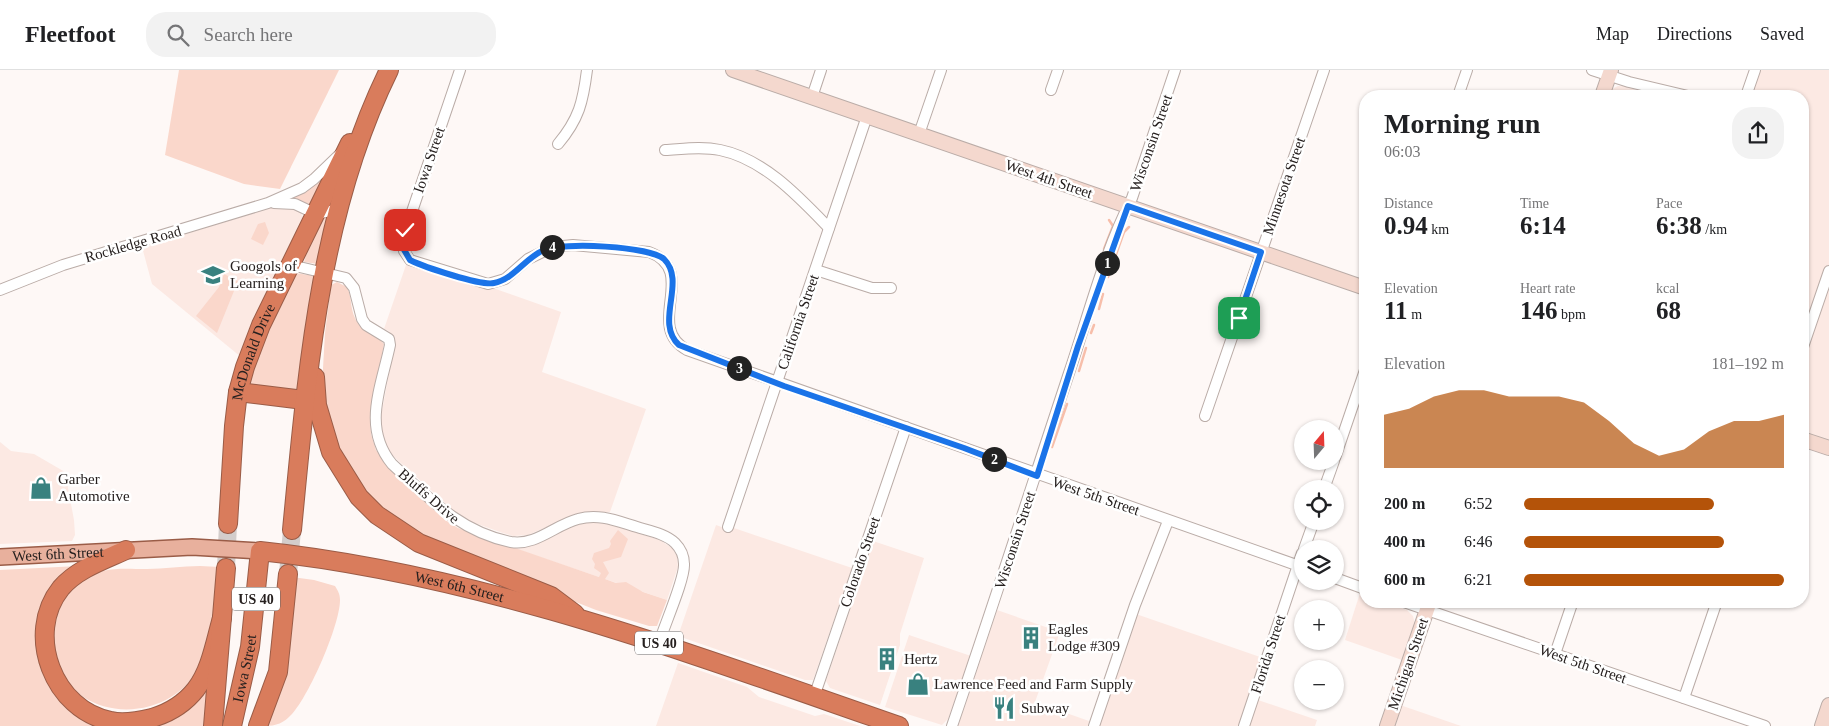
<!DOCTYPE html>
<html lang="en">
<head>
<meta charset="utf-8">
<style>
  :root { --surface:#fff; --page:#f2f2f2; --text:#202124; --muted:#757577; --line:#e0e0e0; --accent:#b45309 }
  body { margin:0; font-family:Georgia,serif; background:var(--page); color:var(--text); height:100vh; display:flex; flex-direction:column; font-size:19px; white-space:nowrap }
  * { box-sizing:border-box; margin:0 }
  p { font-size:16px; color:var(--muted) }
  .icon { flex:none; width:28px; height:28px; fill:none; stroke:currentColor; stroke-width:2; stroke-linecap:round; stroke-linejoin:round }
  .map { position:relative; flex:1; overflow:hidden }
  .side { position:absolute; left:1359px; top:20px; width:450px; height:518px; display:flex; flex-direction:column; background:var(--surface); border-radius:20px; box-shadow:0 1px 4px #0004 }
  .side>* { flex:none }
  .needle { width:32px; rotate:19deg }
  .fabs { position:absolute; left:1294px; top:350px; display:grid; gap:10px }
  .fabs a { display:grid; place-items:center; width:50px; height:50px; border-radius:50%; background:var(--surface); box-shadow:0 1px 4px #0004; font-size:25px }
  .pin { position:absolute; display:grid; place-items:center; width:42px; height:42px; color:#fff; margin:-21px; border-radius:10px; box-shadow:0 2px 8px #0006 }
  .km { position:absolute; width:25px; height:25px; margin:-12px; border-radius:50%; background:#222; color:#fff; font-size:14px; line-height:25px; text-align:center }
  .round { display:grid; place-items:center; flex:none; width:52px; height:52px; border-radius:20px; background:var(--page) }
  .headline { display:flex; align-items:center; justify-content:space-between; height:85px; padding:0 25px }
  h1 { font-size:28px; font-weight:700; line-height:38px }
  .metrics { display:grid; grid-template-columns:repeat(3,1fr); gap:8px; height:85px; padding:5px 25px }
  .metrics div { display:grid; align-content:center }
  .metrics b { font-size:25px; font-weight:700 }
  .metrics small { font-size:14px; font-weight:400 }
  .metrics p { font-size:14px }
  .chart { height:140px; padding:10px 25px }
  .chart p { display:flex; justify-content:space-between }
  .chart svg { width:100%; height:90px; margin-top:5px; fill:var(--accent); opacity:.7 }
  ul { padding:0 25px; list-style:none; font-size:16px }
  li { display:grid; grid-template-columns:80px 60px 1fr; align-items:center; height:38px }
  li i { height:12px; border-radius:6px; background:var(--accent) }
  header { display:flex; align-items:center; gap:30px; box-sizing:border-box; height:70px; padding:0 25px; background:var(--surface); border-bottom:1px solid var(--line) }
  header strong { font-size:24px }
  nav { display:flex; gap:28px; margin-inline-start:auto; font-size:18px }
  .search { width:350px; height:45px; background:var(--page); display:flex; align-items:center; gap:12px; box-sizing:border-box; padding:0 18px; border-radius:20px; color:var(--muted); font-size:19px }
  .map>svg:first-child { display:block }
  .built { fill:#fce9e3 }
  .green { fill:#fad7cb }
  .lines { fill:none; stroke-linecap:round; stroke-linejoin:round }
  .stream { stroke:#f7beaa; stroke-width:2.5 }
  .highway-tunnel { stroke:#d3cdcb; stroke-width:18; stroke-dasharray:18 9; stroke-linecap:butt }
  .street-casing { stroke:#baaca7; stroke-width:12 }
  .secondary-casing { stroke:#baaca7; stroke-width:16 }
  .primary-casing { stroke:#9a5c47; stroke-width:18 }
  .highway-casing { stroke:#9a5c47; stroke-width:20 }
  .street { stroke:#fff; stroke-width:10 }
  .secondary { stroke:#f4d8ce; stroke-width:14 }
  .primary { stroke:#e8b09d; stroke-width:15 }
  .highway { stroke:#d97c5c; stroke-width:18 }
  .route-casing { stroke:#fff; stroke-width:10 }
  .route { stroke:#1a73e8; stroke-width:6 }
  .labels { text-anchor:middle; stroke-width:5; stroke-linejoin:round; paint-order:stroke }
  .shield { fill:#fff; stroke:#676362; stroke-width:1 }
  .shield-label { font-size:14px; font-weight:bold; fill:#26201f }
  .street-label { font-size:15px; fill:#26201f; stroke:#fff }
  .poi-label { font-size:15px; fill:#26201f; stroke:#fff; text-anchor:start }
</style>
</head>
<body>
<header>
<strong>Fleetfoot</strong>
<div class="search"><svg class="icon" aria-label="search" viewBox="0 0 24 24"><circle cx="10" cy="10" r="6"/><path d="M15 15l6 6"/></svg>Search here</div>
<nav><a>Map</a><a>Directions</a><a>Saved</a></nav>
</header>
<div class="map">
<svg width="1829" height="656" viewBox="0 0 1829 656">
  <rect width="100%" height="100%" fill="#fef8f6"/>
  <g class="built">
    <path d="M 1760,0 L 1829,0 L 1829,371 L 1803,362 L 1802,26 L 1751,26 Z"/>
    <path d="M 1618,16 L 1623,16 L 1658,26 L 1609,26 L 1612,19 Z"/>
    <path d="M 274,137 L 290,137 L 300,141 L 305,151 L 241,287 L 152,214 L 142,177 Z"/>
    <path d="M 407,192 L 472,214 L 493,218 L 561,242 L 542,302 L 646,339 L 610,442 L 579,443 L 528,465 L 513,466 L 503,463 L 463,449 L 392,385 L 386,376 L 381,359 L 381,346 L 395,271 L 389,261 L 384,259 Z"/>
    <path d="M 0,372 L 11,381 L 34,384 L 65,402 L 74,450 L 75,465 L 72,471 L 0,474 Z"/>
    <path d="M 599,451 L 660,470 L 672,478 L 677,486 L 678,497 L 667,530 L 507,476 L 535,474 L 576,454 Z"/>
    <path d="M 716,455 L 730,460 L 731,457 L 852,498 L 813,610 L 805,610 L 678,566 Z"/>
    <path d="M 873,471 L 924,488 L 900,564 L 900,575 L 880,635 L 830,618 L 826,611 Z"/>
    <path d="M 1360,523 L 1365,525 L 1365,531 L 1382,531 L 1407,540 L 1413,546 L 1415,554 L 1402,590 L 1345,570 Z"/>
    <path d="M 997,540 L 1060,562 L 1035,632 L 1089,651 L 1088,656 L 958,656 Z"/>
    <path d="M 1136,544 L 1263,588 L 1239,656 L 1099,656 Z"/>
    <path d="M 909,565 L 971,586 L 948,649 L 942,655 L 885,637 Z"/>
    <path d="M 678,593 L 747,617 L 759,627 L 815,646 L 824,644 L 860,656 L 656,656 Z"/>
    <path d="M 1258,630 L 1317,650 L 1315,656 L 1249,656 Z"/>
    <path d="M 1400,635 L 1461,656 L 1393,656 Z"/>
  </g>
  <g class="green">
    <path d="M 179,0 L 339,0 L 280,119 L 244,114 L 165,85 Z"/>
    <path d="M 329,102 L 314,138 L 288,128 L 315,114 Z"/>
    <path d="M 331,146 L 318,194 L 304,192 L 318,147 Z"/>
    <path d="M 265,152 L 269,163 L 263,175 L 251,169 L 258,154 Z"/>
    <path d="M 295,203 L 315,206 L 298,320 L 248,316 L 254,289 Z"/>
    <path d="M 224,204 L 238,211 L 217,263 L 196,246 L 219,217 Z"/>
    <path d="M 337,212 L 347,217 C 352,227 350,238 355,248 C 361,262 375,263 384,274 L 370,345 L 371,364 L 376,380 L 391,400 L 445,450 L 458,458 L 599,507 L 601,503 L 594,498 L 595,494 L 592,489 L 594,483 L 609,478 L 611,474 L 610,471 L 618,460 L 628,469 L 621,487 L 603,492 L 609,503 L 605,509 L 616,513 L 626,512 L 643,522 L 667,530 L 657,556 L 649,556 L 596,540 L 449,482 L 385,443 L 355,411 L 330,363 L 322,316 L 325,263 L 331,215 Z"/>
    <path d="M 78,496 L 59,513 L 45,601 L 117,656 L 0,656 L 0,500 Z"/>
    <path d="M 200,496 L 220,497 C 216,526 213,563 203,590 C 175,656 75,656 56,589 C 52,568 50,565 56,545 C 61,527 64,519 81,510 C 105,496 121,499 147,499 C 164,499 182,496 200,496 Z"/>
    <path d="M 292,507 L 314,510 L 335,516 C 338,521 340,524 340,530 C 340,555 309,626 292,644 C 284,653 276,656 265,656 Z"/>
    <path d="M 212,602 L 207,656 L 137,656 Z"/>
  </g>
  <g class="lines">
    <g class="stream">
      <path d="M 1104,179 L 1113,156 L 1109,150"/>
      <path d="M 1108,207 L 1124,162 L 1129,157"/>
      <path d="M 1099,239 L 1103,224"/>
      <path d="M 1091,263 L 1094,255"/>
      <path d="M 1079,301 L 1086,278"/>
      <path d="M 1052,377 L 1067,334"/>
    </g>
    <g class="highway-tunnel">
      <path d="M 226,498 L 228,454"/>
      <path d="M 288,504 L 292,460"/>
    </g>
    <defs>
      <g id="street">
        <path d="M 460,0 L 403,168 L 404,181 L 410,190 L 488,214 L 505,209 L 528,189 L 553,177 L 573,175 L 649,182 C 700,201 643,256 687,280 C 892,353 1097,426 1302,497"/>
        <path d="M 1592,0 L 1629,12 L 1688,26"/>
        <path d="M 1051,20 L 1058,0"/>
        <path d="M 1458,26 L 1467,0"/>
        <path d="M 1746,26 L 1755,0"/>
        <path d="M 812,27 L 821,0"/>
        <path d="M 919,64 L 941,0"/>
        <path d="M 558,74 C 579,49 583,32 587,0"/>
        <path d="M 665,80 C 683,79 702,76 720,80 C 764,89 799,127 829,158"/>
        <path d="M 274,133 L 295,134 L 316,144 L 339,139"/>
        <path d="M 291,195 L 346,208 L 354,218 L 362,249 L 366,255 L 389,269 L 390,275 C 381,318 362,357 392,394 C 429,428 460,462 511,472 C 536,476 555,455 578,449 C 599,443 617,451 637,457 C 650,461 666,464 675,473 C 681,479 684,486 684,494 C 685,509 664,556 659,573"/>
        <path d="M 816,200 L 872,218 L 891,218"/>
        <path d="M 0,220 L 63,195 L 268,133 L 302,118 L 314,109 L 340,84"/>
        <path d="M 1802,280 L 1829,201"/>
        <path d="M 1205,346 L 1324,0"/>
        <path d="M 1335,388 L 1365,300"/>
        <path d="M 1324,419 L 1334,391"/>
        <path d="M 728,457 L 867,46"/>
        <path d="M 1304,479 L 1314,451"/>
        <path d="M 1335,508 L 1365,519"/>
        <path d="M 1401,531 L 1765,656"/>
        <path d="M 1555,584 L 1573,531"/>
        <path d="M 814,627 L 906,357"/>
        <path d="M 1684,628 L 1717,531"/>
        <path d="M 952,656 C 992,539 1030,421 1069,303 C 1088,247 1105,180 1132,128 L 1175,0"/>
        <path d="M 1094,656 L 1135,535 L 1168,451"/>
        <path d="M 1244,656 L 1302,483"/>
      </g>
      <g id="secondary">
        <path d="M 733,0 L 1365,218"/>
        <path d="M 1602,26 L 1611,0"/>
        <path d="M 1802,369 L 1829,378"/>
        <path d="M 1387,656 L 1430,531"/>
        <path d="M 1822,656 L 1829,635"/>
      </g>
      <g id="primary">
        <path id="s1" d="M 0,487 L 192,477 L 260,481"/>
      </g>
      <g id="highway">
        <path d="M 315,307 L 317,335 L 331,382 L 359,427 L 377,445 L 419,473 L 551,526 L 575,544"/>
        <path d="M 238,322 L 304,330"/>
        <path id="s2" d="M 228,454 L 234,356 L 238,322 L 245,297 L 261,255 L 350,73"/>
        <path d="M 292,460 C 307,305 319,142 389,0"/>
        <path d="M 126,480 C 104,490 77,499 61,518 C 24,564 54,641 111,651 C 124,654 139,651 152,648 C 169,643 185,633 196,619 C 211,599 215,572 222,548"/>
        <path d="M 213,656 L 226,498"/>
        <path id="s3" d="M 232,656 L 250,577 L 260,481 C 480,504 691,584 899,656"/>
        <path d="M 258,656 L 278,602 L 288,504"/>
      </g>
    </defs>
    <use href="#street" class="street-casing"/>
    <use href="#secondary" class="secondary-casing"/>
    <use href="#primary" class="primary-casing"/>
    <use href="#highway" class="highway-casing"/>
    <use href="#street" class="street"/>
    <use href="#secondary" class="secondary"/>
    <use href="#primary" class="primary"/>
    <use href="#highway" class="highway"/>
  </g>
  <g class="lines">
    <defs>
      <path id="route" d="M 405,160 L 403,178 L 410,190 C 424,197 481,216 494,213 C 513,210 526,187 544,180 C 563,172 649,176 664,189 C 687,212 654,252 679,275 L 784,316 L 964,378 L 1037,406 L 1078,276 L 1128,136 L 1261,182 L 1239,248"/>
    </defs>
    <use href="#route" class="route-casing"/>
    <use href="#route" class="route"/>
  </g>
  <defs>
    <symbol id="school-bare" viewBox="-9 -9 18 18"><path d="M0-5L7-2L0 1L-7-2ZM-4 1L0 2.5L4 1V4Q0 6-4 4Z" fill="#39817f" stroke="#fff" stroke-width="2.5" paint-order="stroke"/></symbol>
    <symbol id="shop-bare" viewBox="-9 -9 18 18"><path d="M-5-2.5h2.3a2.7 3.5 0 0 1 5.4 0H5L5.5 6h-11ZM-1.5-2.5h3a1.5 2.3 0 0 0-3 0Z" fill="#39817f" stroke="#fff" stroke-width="2.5" paint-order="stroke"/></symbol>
    <symbol id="building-bare" viewBox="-9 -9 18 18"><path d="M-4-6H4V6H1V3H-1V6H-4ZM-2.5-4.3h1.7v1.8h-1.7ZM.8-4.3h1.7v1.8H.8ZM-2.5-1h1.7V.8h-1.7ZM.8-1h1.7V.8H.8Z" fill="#39817f" stroke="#fff" stroke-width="2.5" paint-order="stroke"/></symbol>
    <symbol id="restaurant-bare" viewBox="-9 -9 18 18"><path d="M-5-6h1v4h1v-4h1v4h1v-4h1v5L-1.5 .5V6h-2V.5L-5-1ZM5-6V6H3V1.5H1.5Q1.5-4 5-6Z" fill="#39817f" stroke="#fff" stroke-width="2.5" paint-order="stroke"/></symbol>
  </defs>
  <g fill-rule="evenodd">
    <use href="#school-bare" x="197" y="189" width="32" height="32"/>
    <use href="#shop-bare" x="25" y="402" width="32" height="32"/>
    <use href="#building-bare" x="1015" y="552" width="32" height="32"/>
    <use href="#building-bare" x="871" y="573" width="32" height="32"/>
    <use href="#shop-bare" x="902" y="598" width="32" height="32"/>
    <use href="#restaurant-bare" x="988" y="622" width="32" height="32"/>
  </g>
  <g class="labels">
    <g class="shield">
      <rect x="232" y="517.5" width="48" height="23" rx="4"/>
      <rect x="635" y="561.5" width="48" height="23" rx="4"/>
    </g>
    <g class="shield-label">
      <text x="256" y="534">US 40</text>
      <text x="659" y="578">US 40</text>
    </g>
    <g class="street-label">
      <text transform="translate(1151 73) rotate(-71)" y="5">Wisconsin Street</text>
      <text transform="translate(429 90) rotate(-71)" y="5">Iowa Street</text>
      <text transform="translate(1049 109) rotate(19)" y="5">West 4th Street</text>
      <text transform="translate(1284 116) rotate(-71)" y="5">Minnesota Street</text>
      <text transform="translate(133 174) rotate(-16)" y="5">Rockledge Road</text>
      <text transform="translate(798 252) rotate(-71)" y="5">California Street</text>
      <text dy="5" stroke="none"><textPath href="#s2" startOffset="175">McDonald Drive</textPath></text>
      <text transform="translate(429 426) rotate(41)" y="5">Bluffs Drive</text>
      <text transform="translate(1096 426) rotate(19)" y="5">West 5th Street</text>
      <text transform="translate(1015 470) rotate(-72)" y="5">Wisconsin Street</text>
      <text dy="5" stroke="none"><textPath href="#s1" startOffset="58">West 6th Street</textPath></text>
      <text transform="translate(860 492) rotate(-71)" y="5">Colorado Street</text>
      <text dy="5" stroke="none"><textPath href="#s3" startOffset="380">West 6th Street</textPath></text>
      <text transform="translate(1268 584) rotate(-72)" y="5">Florida Street</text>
      <text transform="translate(1408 594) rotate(-71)" y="5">Michigan Street</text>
      <text transform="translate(1583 594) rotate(19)" y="5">West 5th Street</text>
      <text dy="5" stroke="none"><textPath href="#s3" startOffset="59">Iowa Street</textPath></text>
    </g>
    <g class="poi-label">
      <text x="230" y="201">Googols of<tspan x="230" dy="17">Learning</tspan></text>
      <text x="58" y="414">Garber<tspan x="58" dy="17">Automotive</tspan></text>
      <text x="1048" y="564">Eagles<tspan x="1048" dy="17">Lodge #309</tspan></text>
      <text x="904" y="594">Hertz</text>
      <text x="934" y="619">Lawrence Feed and Farm Supply</text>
      <text x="1021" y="643">Subway</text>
    </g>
  </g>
</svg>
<div class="fabs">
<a><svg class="needle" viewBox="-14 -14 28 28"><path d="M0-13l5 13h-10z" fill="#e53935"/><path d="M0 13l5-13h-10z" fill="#757577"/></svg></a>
<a><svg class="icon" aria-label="locate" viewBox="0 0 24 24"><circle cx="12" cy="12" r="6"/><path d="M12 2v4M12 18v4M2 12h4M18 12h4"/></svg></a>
<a><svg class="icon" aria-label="layers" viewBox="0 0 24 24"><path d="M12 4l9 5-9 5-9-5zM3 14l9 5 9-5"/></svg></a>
<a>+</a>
<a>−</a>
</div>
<div class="pin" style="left:1239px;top:248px;background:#1e9e55"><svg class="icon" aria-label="arrive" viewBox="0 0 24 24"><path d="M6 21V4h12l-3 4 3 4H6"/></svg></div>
<div class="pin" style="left:405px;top:160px;background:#d93025"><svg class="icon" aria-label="check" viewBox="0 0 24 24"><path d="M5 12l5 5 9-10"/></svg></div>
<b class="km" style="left:1107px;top:193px">1</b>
<b class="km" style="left:994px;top:389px">2</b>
<b class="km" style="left:739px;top:298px">3</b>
<b class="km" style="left:552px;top:177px">4</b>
<section class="side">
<div class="headline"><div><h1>Morning run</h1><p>06:03</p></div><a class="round"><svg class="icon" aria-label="share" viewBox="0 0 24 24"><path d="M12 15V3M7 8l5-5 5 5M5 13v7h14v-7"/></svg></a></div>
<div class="metrics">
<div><p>Distance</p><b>0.94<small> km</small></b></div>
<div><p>Time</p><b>6:14</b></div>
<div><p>Pace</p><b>6:38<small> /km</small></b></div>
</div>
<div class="metrics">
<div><p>Elevation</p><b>11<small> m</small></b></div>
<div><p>Heart rate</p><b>146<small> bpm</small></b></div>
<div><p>kcal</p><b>68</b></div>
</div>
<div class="chart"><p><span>Elevation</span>181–192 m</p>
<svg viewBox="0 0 160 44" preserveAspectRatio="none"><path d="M0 44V18L10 15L20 9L30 6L40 6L50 9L60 9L70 9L80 12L90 21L100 32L110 38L120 35L130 26L140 21L150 21L160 18V44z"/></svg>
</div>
<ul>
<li><b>200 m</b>6:52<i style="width:73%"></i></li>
<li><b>400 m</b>6:46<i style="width:77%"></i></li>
<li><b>600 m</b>6:21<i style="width:100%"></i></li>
</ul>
</section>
</div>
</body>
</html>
